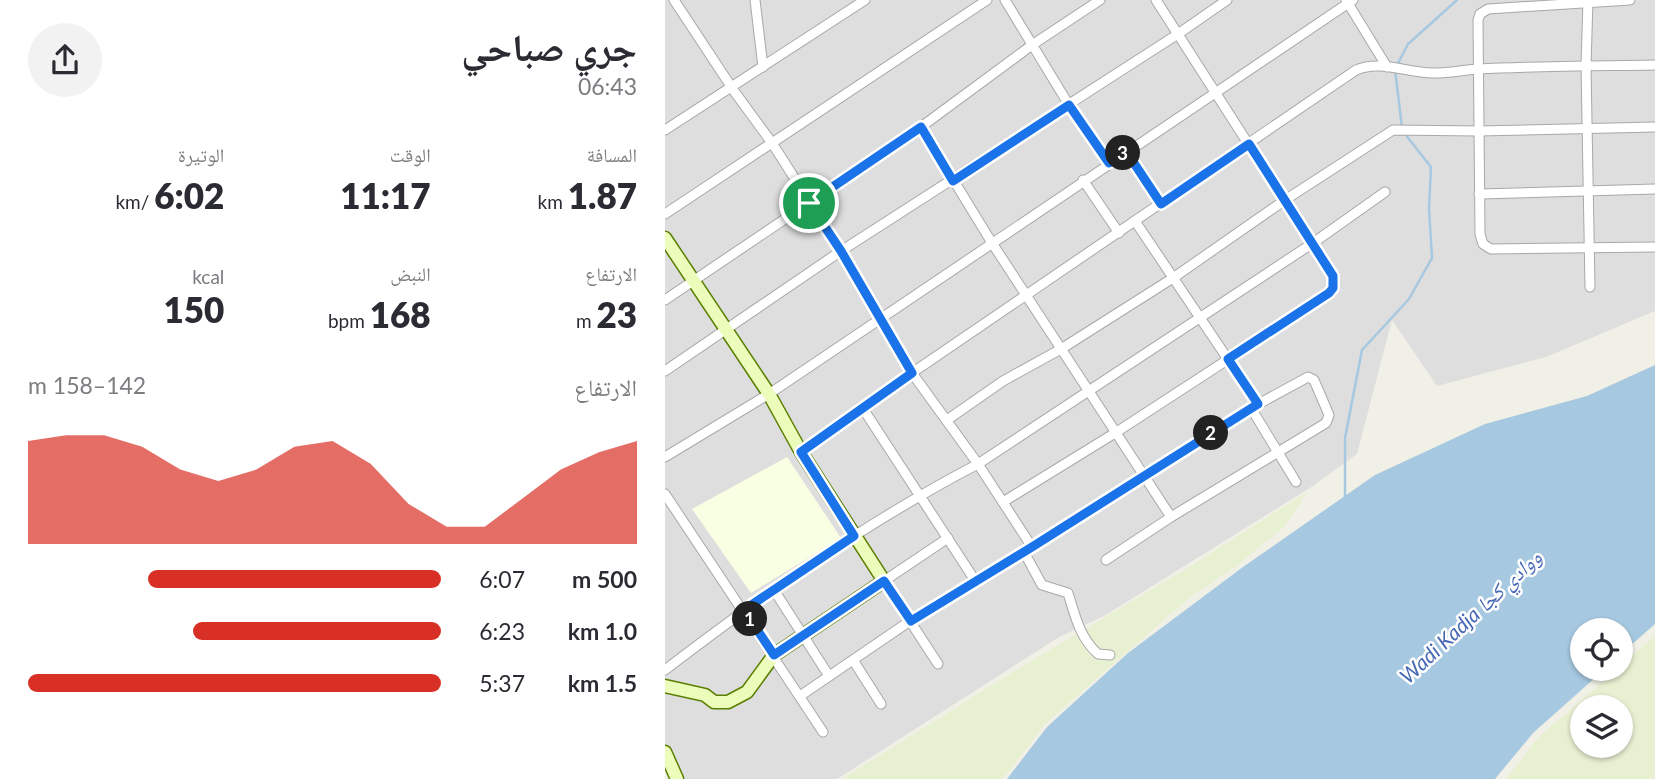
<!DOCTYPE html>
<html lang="ar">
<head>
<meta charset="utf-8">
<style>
  :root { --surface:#fff; --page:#f2f2f3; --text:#2b2b33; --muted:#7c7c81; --accent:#d93025 }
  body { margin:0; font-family:Lato,"Noto Naskh Arabic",sans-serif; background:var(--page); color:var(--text); direction:rtl; height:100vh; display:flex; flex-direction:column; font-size:26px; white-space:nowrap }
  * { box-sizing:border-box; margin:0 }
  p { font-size:23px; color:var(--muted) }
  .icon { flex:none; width:38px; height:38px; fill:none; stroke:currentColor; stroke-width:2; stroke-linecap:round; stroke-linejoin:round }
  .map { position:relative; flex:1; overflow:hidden; direction:ltr }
  .panel { display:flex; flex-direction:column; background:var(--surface); width:665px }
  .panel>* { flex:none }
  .tools { position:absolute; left:905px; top:618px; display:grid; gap:14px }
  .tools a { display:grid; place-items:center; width:63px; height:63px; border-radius:50%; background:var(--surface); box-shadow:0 2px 5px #0004; font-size:35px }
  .pin { position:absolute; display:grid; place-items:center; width:60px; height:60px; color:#fff; margin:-30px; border:4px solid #fff; border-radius:50%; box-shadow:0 2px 7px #0007 }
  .km { position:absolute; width:35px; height:35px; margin:-18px; border-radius:50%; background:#222; color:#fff; font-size:19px; line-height:35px; text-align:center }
  .round { display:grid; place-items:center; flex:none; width:74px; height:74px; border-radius:37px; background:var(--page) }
  .overview { display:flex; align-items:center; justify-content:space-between; height:119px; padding:0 28px }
  h1 { font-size:38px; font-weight:800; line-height:52px }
  .metrics { display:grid; grid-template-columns:repeat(3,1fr); gap:10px; height:119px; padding:7px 28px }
  .metrics div { display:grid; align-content:center }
  .metrics b { font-size:35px; font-weight:800 }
  .metrics small { font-size:19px; font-weight:400 }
  .metrics p { font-size:19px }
  .chart { height:196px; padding:14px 28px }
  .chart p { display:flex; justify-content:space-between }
  .chart svg { width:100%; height:126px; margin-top:7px; fill:var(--accent); opacity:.7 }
  ul { padding:0 28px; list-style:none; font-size:23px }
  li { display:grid; grid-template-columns:112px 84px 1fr; align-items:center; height:52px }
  li i { height:18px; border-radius:9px; background:var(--accent) }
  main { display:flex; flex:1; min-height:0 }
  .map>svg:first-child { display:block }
  .residential { fill:#dfdede }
  .education { fill:#f9ffe2 }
  .farmland { fill:#e8f0d2; fill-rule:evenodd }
  .water { fill:#a6c8e0 }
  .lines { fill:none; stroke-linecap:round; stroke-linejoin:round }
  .stream { stroke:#a6c8e0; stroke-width:2.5 }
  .minor-casing { stroke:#a8a8a8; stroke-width:11 }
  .secondary-casing { stroke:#597f00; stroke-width:15 }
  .minor { stroke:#fff; stroke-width:9 }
  .secondary { stroke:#ecfcba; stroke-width:12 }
  .route-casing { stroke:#fff; stroke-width:14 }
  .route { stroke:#1a73e8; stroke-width:9 }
  .labels { text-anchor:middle; stroke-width:5; stroke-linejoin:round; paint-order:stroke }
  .water-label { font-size:21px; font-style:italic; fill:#4869b5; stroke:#fff }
</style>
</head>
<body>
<main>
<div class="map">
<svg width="990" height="779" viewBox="0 0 990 779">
  <rect width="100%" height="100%" fill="#f1f0e7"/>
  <path class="residential" d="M 0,0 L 990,0 L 990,311 L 881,357 L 772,386 L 727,320 L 692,454 L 648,486 L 439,616 L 394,637 L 172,779 L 9,779 L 0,769 Z"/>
  <path class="education" d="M 122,457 L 176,538 L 86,593 L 27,509 Z"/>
  <g class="farmland">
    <path d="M 642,492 L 619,527 L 574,564 L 525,597 L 380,724 L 338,779 L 177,779 L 358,666 L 518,571 Z"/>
    <path d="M 990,635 L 990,779 L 841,779 L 873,738 L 952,669 L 956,668 L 956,666 ZM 956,707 L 956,746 L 917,746 L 917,707 Z"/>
  </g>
  <path class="water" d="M 990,365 L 990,624 L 956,654 L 956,630 L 917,630 L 917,668 L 940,669 L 868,733 L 830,779 L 342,779 L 382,727 L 463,653 L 578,567 L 710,475 L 820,424 L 922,396 Z"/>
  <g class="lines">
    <g class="stream">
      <path d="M 737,128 L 730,69 L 743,44 L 792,0"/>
      <path d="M 680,498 L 680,438 L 697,350 L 744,299 L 767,258 L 764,209 L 766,167 L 740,134"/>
    </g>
    <defs>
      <g id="minor">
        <path d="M 9,0 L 69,91 L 107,143 L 176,251 L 247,373 L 313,464 L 367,547"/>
        <path d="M 90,0 L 98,67"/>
        <path d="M 340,0 L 404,105 L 444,163"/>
        <path d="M 681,0 L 722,67"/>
        <path d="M 923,0 L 921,66 L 925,287"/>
        <path d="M 965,0 L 823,9 L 815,14 L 813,20 L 815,234 L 818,244 L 826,249 L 990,247"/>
        <path d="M 256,127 L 327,243 L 506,517"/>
        <path d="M 0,130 L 200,0"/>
        <path d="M 461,151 L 497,204"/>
        <path d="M 418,180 L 454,233"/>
        <path d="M 814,194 L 990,189"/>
        <path d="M 0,214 L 322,0"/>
        <path d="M 470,221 L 593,404"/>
        <path d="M 0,300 L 256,127 L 367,45 L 435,0"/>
        <path d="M 0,371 L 176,251 L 513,34 L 562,0"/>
        <path d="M 197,407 L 311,582"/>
        <path d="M 586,408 L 631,482"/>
        <path d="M 282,420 L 338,381 L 396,349 L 508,278 L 620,200 L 728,130 L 813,131 L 990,127"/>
        <path d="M 136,452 L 197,407 L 691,70 C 717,59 743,74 770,73 C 784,73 798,70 813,69 C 872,66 931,66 990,65"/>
        <path d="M 0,457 L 104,394 L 688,0"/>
        <path d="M 0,494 L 158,732"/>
        <path d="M 338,502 L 450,433 L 665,293 L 668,288 L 668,276 L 491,0"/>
        <path d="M 359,552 L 377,585 L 403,593 C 410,616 415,638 433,654 L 445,655"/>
        <path d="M 109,590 L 164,676"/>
        <path d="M 188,660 L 216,704"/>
        <path d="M 273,664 L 219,581 L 283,538"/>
        <path d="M 0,670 C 99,594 202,522 313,464 L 648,243 L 720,192"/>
        <path d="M 135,696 L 245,621 L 367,547 L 586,408 L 643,377 L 649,380 L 664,415 L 661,423 L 506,517 L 441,560"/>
      </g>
      <g id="secondary">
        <path d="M 0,238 L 104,394 L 136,452 L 219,581 L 109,655 L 82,692 L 63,702 L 49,702 L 40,695 L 0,686"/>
        <path d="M 0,752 L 12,779"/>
      </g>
    </defs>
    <use href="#minor" class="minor-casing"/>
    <use href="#secondary" class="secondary-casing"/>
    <use href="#minor" class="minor"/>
    <use href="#secondary" class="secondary"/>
  </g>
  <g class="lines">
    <defs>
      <path id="route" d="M 404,105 L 444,163 L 461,151 L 496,204 L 584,144 L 668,276 L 668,288 L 664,293 L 563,359 L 593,404 L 367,547 L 246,621 L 219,581 L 109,655 L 79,610 L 189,536 L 136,452 L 247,373 L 176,251 L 144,203 L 256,127 L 288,181 Z"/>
    </defs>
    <use href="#route" class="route-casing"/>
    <use href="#route" class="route"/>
  </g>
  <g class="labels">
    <g class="water-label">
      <text transform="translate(806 617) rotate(-43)" y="7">Wadi Kadja ووادي كجا</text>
    </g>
  </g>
</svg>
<div class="tools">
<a><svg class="icon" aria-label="locate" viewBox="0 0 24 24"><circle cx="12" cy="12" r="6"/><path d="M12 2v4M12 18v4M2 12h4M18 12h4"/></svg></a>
<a><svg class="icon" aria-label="layers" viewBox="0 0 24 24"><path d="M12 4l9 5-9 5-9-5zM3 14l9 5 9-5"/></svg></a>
</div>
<div class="pin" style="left:144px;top:203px;background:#1e9e55"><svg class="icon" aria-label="arrive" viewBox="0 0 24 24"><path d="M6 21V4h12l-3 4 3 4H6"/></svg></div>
<b class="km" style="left:85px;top:619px">1</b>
<b class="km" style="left:546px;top:433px">2</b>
<b class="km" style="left:458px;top:153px">3</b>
</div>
<section class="panel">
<div class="overview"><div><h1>جري صباحي</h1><p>06:43</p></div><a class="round"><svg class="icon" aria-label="share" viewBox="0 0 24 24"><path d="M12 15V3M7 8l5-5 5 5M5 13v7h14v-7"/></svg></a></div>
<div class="metrics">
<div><p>المسافة</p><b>1.87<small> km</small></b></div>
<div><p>الوقت</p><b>11:17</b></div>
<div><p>الوتيرة</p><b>6:02<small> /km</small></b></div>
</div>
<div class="metrics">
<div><p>الارتفاع</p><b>23<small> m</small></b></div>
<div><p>النبض</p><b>168<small> bpm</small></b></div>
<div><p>kcal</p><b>150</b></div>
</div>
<div class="chart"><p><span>الارتفاع</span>142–158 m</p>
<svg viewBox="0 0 160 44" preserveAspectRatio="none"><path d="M0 44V8L10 6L20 6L30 10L40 18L50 22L60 18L70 10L80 8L90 16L100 30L110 38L120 38L130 28L140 18L150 12L160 8V44z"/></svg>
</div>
<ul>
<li><b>500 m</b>6:07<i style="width:71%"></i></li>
<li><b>1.0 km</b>6:23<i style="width:60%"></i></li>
<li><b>1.5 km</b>5:37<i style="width:100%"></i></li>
</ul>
</section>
</main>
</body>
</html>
